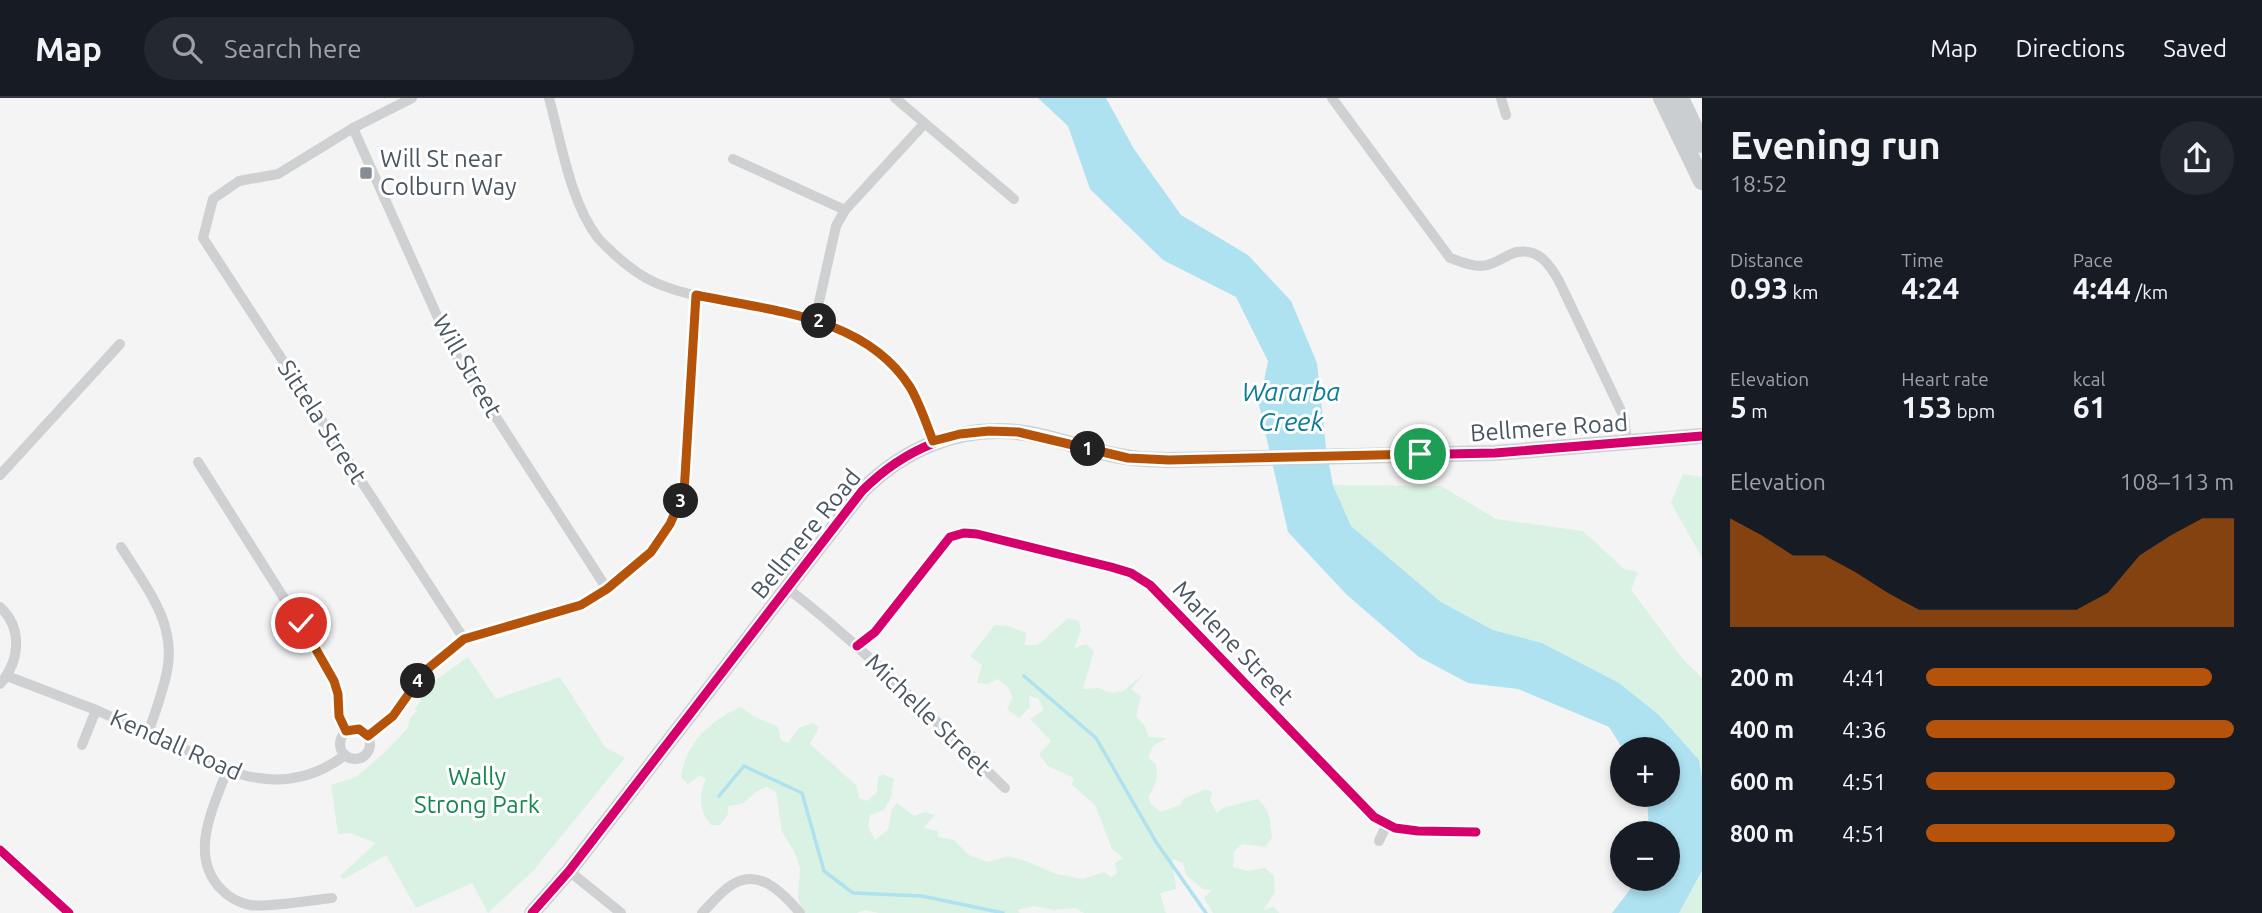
<!DOCTYPE html>
<html lang="en">
<head>
<meta charset="utf-8">
<style>
  :root { --surface:#171b24; --page:#242831; --text:#f1f3f6; --muted:#9ea1a6; --line:#363941; --accent:#b45309 }
  body { margin:0; font-family:Ubuntu,sans-serif; background:var(--page); color:var(--text); height:100vh; display:flex; flex-direction:column; font-size:26px; white-space:nowrap }
  * { box-sizing:border-box; margin:0 }
  p { font-size:23px; color:var(--muted) }
  .icon { flex:none; width:38px; height:38px; fill:none; stroke:currentColor; stroke-width:2; stroke-linecap:round; stroke-linejoin:round }
  .map { position:relative; flex:1; overflow:hidden }
  .side { display:flex; flex-direction:column; background:var(--surface); width:560px }
  .side>* { flex:none }
  .tools { position:absolute; left:1610px; top:639px; display:grid; gap:14px }
  .tools a { display:grid; place-items:center; width:70px; height:70px; border-radius:50%; background:var(--surface); box-shadow:0 4px 10px #0003; font-size:35px }
  .pin { position:absolute; display:grid; place-items:center; width:60px; height:60px; color:#fff; margin:-30px; border:4px solid #fff; border-radius:50%; box-shadow:0 2px 7px #0007 }
  .km { position:absolute; width:35px; height:35px; margin:-18px; border-radius:50%; background:#222; color:#fff; font-size:19px; line-height:35px; text-align:center }
  .round { display:grid; place-items:center; flex:none; width:74px; height:74px; border-radius:37px; background:var(--page) }
  .head { display:flex; align-items:center; justify-content:space-between; height:119px; padding:0 28px }
  h1 { font-size:38px; font-weight:600; line-height:52px }
  .stats { display:grid; grid-template-columns:repeat(3,1fr); gap:10px; height:119px; padding:7px 28px }
  .stats div { display:grid; align-content:center }
  .stats b { font-size:30px; font-weight:600 }
  .stats small { font-size:19px; font-weight:400 }
  .stats p { font-size:19px }
  .chart { height:196px; padding:14px 28px }
  .chart p { display:flex; justify-content:space-between }
  .chart svg { width:100%; height:126px; margin-top:7px; fill:var(--accent); opacity:.7 }
  ul { padding:0 28px; list-style:none; font-size:23px }
  li { display:grid; grid-template-columns:112px 84px 1fr; align-items:center; height:52px }
  li i { height:18px; border-radius:9px; background:var(--accent) }
  header { display:flex; align-items:center; gap:42px; box-sizing:border-box; height:98px; padding:0 35px; background:var(--surface); border-bottom:2px solid var(--line) }
  header strong { font-size:33px }
  nav { display:flex; gap:38px; margin-inline-start:auto; font-size:24px }
  .search { width:490px; height:63px; background:var(--page); display:flex; align-items:center; gap:18px; box-sizing:border-box; padding:0 24px; border-radius:38px; color:var(--muted); font-size:26px }
  main { display:flex; flex:1; min-height:0 }
  .map>svg:first-child { display:block }
  .green { fill:#d9f2e3 }
  .water { fill:#aee2f0 }
  .lines { fill:none; stroke-linecap:round; stroke-linejoin:round }
  .stream { stroke:#aee2f0; stroke-width:3.5 }
  .minor { stroke:#ced0d2; stroke-width:10 }
  .secondary { stroke:#ced0d4; stroke-width:16 }
  .primary { stroke:#caced1; stroke-width:18 }
  .cycleway-casing { stroke:#fff; stroke-width:13 }
  .cycleway { stroke:#d6006c; stroke-width:9 }
  .route-casing { stroke:#fff; stroke-width:14 }
  .route { stroke:#b45309; stroke-width:9 }
  .poi-dot { fill:#868d94; stroke:#fff; stroke-width:2.5 }
  .labels { text-anchor:middle; stroke-width:6; stroke-linejoin:round; paint-order:stroke }
  .poi-label { font-size:24px; fill:#4a5661; stroke:#fff; text-anchor:start }
  .street-label { font-size:24px; fill:#4a5661; stroke:#fff }
  .park-label { font-size:24px; fill:#17864f; stroke:#fff }
  .water-label { font-size:26px; font-style:italic; fill:#0c7c9b; stroke:#fff }
</style>
</head>
<body>
<header>
<strong>Map</strong>
<div class="search"><svg class="icon" aria-label="search" viewBox="0 0 24 24"><circle cx="10" cy="10" r="6"/><path d="M15 15l6 6"/></svg>Search here</div>
<nav><a>Map</a><a>Directions</a><a>Saved</a></nav>
</header>
<main>
<div class="map">
<svg width="1702" height="815" viewBox="0 0 1702 815">
  <rect width="100%" height="100%" fill="#f4f4f4"/>
  <g class="green">
    <path d="M 1683,376 L 1702,379 L 1702,459 L 1671,405 Z"/>
    <path d="M 1333,387 L 1441,388 L 1496,421 L 1583,433 L 1624,471 L 1638,474 L 1631,492 L 1682,560 L 1702,580 L 1702,681 L 1699,662 L 1659,617 L 1619,585 L 1542,545 L 1493,532 L 1441,504 L 1351,428 Z"/>
    <path d="M 1068,520 L 1079,523 L 1081,533 L 1074,550 L 1086,546 L 1094,553 L 1083,591 L 1098,590 L 1112,595 L 1123,593 L 1144,576 L 1131,591 L 1141,598 L 1136,618 L 1145,628 L 1149,639 L 1167,640 L 1153,648 L 1148,660 L 1156,666 C 1158,680 1156,687 1148,699 L 1151,706 L 1160,714 L 1181,707 L 1183,701 L 1206,691 L 1212,694 L 1210,703 L 1217,715 L 1223,710 L 1257,701 C 1271,712 1270,723 1272,740 L 1265,749 L 1242,746 L 1234,754 L 1233,769 L 1248,773 L 1265,770 L 1274,778 L 1275,795 L 1263,812 L 1274,809 L 1279,815 L 1213,815 L 1204,800 L 1212,792 L 1203,791 L 1186,777 L 1183,765 L 1173,761 C 1171,772 1176,780 1176,791 L 1160,795 L 1166,815 L 1084,815 L 1075,810 L 1054,812 L 1034,808 L 1017,812 L 1020,815 L 879,815 L 864,812 L 857,815 L 804,815 L 798,801 L 800,770 L 794,753 L 782,734 L 776,694 L 767,689 C 756,692 754,696 746,703 C 742,707 734,707 728,708 L 728,716 L 720,727 L 711,727 C 699,712 698,699 706,681 L 700,677 L 688,686 L 681,680 C 685,646 710,622 741,609 L 753,618 L 778,629 L 781,642 L 788,645 L 799,630 L 812,625 L 819,629 L 810,646 L 856,687 L 859,700 L 867,703 L 877,694 L 878,679 L 883,676 L 894,681 L 891,699 L 884,712 L 870,717 L 868,729 L 875,742 L 888,732 L 892,711 L 897,705 L 914,718 L 925,714 L 935,717 L 923,730 L 938,733 L 938,739 L 954,742 L 969,757 L 988,764 L 1008,758 L 1026,763 L 1056,776 L 1083,781 L 1104,774 L 1111,779 L 1117,775 L 1115,765 L 1123,760 L 1112,751 L 1095,707 L 1072,687 L 1074,680 L 1048,668 L 1039,656 L 1051,643 L 1030,621 L 1044,612 L 1038,600 L 1029,598 L 1030,609 L 1019,620 L 1007,611 L 1013,599 L 1007,588 L 998,581 L 987,586 L 977,585 L 982,567 L 970,558 L 995,527 L 1008,528 L 1026,535 L 1025,547 L 1038,547 Z"/>
    <path d="M 468,559 L 496,601 L 560,579 L 605,649 L 625,660 L 533,773 L 488,815 L 472,785 L 416,810 L 386,757 L 344,781 L 340,778 L 376,745 L 350,735 L 338,736 L 331,687 L 356,679 L 384,655 L 408,630 L 410,620 L 417,613 L 415,611 L 433,584 Z"/>
    <path d="M 1702,773 L 1702,815 L 1679,815 L 1701,776 Z"/>
  </g>
  <path class="water" d="M 1038,0 L 1106,0 L 1134,51 L 1181,117 L 1248,157 L 1291,203 L 1317,265 L 1326,350 L 1333,387 L 1351,428 L 1441,504 L 1493,532 L 1542,545 L 1619,585 L 1659,617 L 1699,662 L 1702,681 L 1702,773 L 1679,815 L 1612,815 L 1638,781 L 1668,780 L 1668,735 L 1649,735 L 1647,697 L 1668,696 L 1668,651 L 1623,651 L 1609,629 L 1518,591 L 1468,585 L 1419,559 L 1347,497 L 1288,434 L 1259,307 L 1268,263 L 1236,199 L 1163,162 L 1090,91 L 1068,28 Z"/>
  <g class="lines">
    <g class="stream">
      <path d="M 1024,578 L 1096,640 L 1156,744 L 1206,815"/>
      <path d="M 719,698 L 744,668 L 802,695 L 824,773 L 853,795 L 922,798 L 1003,815"/>
    </g>
    <g class="minor">
      <path d="M 412,0 L 353,30 L 278,76 L 239,83 L 213,101 L 203,140 L 464,541"/>
      <path d="M 549,0 C 561,43 570,104 598,140 C 602,145 608,150 613,155 C 626,167 640,178 656,185 C 729,216 834,202 890,264 C 911,288 922,315 933,343"/>
      <path d="M 895,0 L 1014,101"/>
      <path d="M 1332,0 L 1450,160 C 1462,164 1475,170 1487,167 C 1498,165 1507,156 1517,154 C 1539,150 1550,167 1559,183 L 1624,319 L 1627,344"/>
      <path d="M 1501,0 L 1506,17"/>
      <path d="M 353,30 L 452,251 L 607,491"/>
      <path d="M 733,61 L 845,112"/>
      <path d="M 815,222 L 836,128 L 845,112 L 924,26"/>
      <path d="M 198,364 L 328,570 L 338,596 L 339,618 L 347,633"/>
      <path d="M 0,377 L 120,246"/>
      <path d="M 121,449 C 145,487 177,525 167,573 C 163,594 155,615 148,635"/>
      <path d="M 787,490 C 865,550 934,622 1005,690"/>
      <path d="M 0,509 C 23,530 20,563 0,586"/>
      <path d="M 857,548 L 875,534 L 950,439 L 964,435 L 977,436 L 1111,469 L 1131,475 L 1150,487 L 1374,719 L 1395,730 L 1418,733 L 1476,734"/>
      <path d="M 7,578 L 96,612 L 243,677 C 281,687 314,681 345,657"/>
      <circle cx="355" cy="646" r="15"/>
      <path d="M 368,638 L 393,618 L 425,573 L 464,541 L 581,507 L 607,491 L 651,454 L 670,426 L 684,395 L 688,354 L 696,197"/>
      <path d="M 82,647 L 96,612"/>
      <path d="M 228,670 C 214,708 187,758 222,792 C 230,800 239,805 250,807 C 266,810 313,802 332,800"/>
      <path d="M 1379,743 L 1387,726"/>
      <path d="M 0,752 L 69,815"/>
      <path d="M 569,773 L 621,815"/>
      <path d="M 702,815 C 711,806 720,795 730,788 C 758,768 783,795 800,815"/>
    </g>
    <path class="secondary" d="M 532,815 L 569,773 L 862,393 C 904,351 957,328 1017,334 C 1054,338 1089,354 1126,359 C 1140,362 1155,361 1169,362 L 1495,355 L 1702,338"/>
    <g class="primary">
      <path d="M 1662,0 L 1702,83"/>
      <path d="M 1680,0 L 1702,46"/>
    </g>
    <defs>
      <g id="cycleway">
        <path d="M 857,548 L 875,534 L 950,439 L 964,435 L 977,436 L 1111,469 L 1131,475 L 1150,487 L 1374,719 L 1395,730 L 1418,733 L 1476,734"/>
        <path d="M 0,752 L 69,815"/>
        <path d="M 532,815 L 569,773 L 862,393 C 904,351 957,328 1017,334 C 1054,338 1089,354 1126,359 C 1140,362 1155,361 1169,362 L 1495,355 L 1702,338"/>
      </g>
    </defs>
    <use href="#cycleway" class="cycleway-casing"/>
    <use href="#cycleway" class="cycleway"/>
  </g>
  <g class="lines">
    <defs>
      <path id="route" d="M 301,525 L 334,583 L 338,596 L 339,618 L 346,633 L 359,631 L 368,638 L 393,618 L 425,573 L 464,541 L 581,507 L 607,491 L 651,454 L 670,426 L 684,395 L 696,197 C 771,213 865,218 910,289 C 920,306 926,325 933,343 L 960,336 L 989,333 L 1018,334 L 1128,360 L 1169,362 L 1420,356"/>
    </defs>
    <use href="#route" class="route-casing"/>
    <use href="#route" class="route"/>
  </g>
  <rect class="poi-dot" x="359" y="68" width="14" height="14" rx="3.5"/>
  <g class="labels">
    <g class="poi-label">
      <text x="380" y="69">Will St near<tspan x="380" dy="28">Colburn Way</tspan></text>
    </g>
    <g class="street-label">
      <text transform="translate(467 268) rotate(60)" y="8">Will Street</text>
      <text transform="translate(322 324) rotate(57)" y="8">Sittela Street</text>
      <text transform="translate(1549 330) rotate(-4)" y="8">Bellmere Road</text>
      <text transform="translate(806 436) rotate(-51)" y="8">Bellmere Road</text>
      <text transform="translate(1233 545) rotate(46)" y="8">Marlene Street</text>
      <text transform="translate(928 617) rotate(44)" y="8">Michelle Street</text>
      <text transform="translate(176 647) rotate(24)" y="8">Kendall Road</text>
    </g>
    <g class="park-label">
      <text x="477" y="687">Wally<tspan x="477" dy="28">Strong Park</tspan></text>
    </g>
    <g class="water-label">
      <text x="1291" y="303">Wararba<tspan x="1291" dy="30">Creek</tspan></text>
    </g>
  </g>
</svg>
<div class="tools">
<a>+</a>
<a>−</a>
</div>
<div class="pin" style="left:1420px;top:356px;background:#1e9e55"><svg class="icon" aria-label="arrive" viewBox="0 0 24 24"><path d="M6 21V4h12l-3 4 3 4H6"/></svg></div>
<div class="pin" style="left:301px;top:525px;background:#d93025"><svg class="icon" aria-label="check" viewBox="0 0 24 24"><path d="M5 12l5 5 9-10"/></svg></div>
<b class="km" style="left:1088px;top:351px">1</b>
<b class="km" style="left:819px;top:223px">2</b>
<b class="km" style="left:681px;top:403px">3</b>
<b class="km" style="left:418px;top:583px">4</b>
</div>
<section class="side">
<div class="head"><div><h1>Evening run</h1><p>18:52</p></div><a class="round"><svg class="icon" aria-label="share" viewBox="0 0 24 24"><path d="M12 15V3M7 8l5-5 5 5M5 13v7h14v-7"/></svg></a></div>
<div class="stats">
<div><p>Distance</p><b>0.93<small> km</small></b></div>
<div><p>Time</p><b>4:24</b></div>
<div><p>Pace</p><b>4:44<small> /km</small></b></div>
</div>
<div class="stats">
<div><p>Elevation</p><b>5<small> m</small></b></div>
<div><p>Heart rate</p><b>153<small> bpm</small></b></div>
<div><p>kcal</p><b>61</b></div>
</div>
<div class="chart"><p><span>Elevation</span>108–113 m</p>
<svg viewBox="0 0 160 44" preserveAspectRatio="none"><path d="M0 44V6L10 12L20 19L30 19L40 25L50 32L60 38L70 38L80 38L90 38L100 38L110 38L120 32L130 19L140 12L150 6L160 6V44z"/></svg>
</div>
<ul>
<li><b>200 m</b>4:41<i style="width:93%"></i></li>
<li><b>400 m</b>4:36<i style="width:100%"></i></li>
<li><b>600 m</b>4:51<i style="width:81%"></i></li>
<li><b>800 m</b>4:51<i style="width:81%"></i></li>
</ul>
</section>
</main>
</body>
</html>
